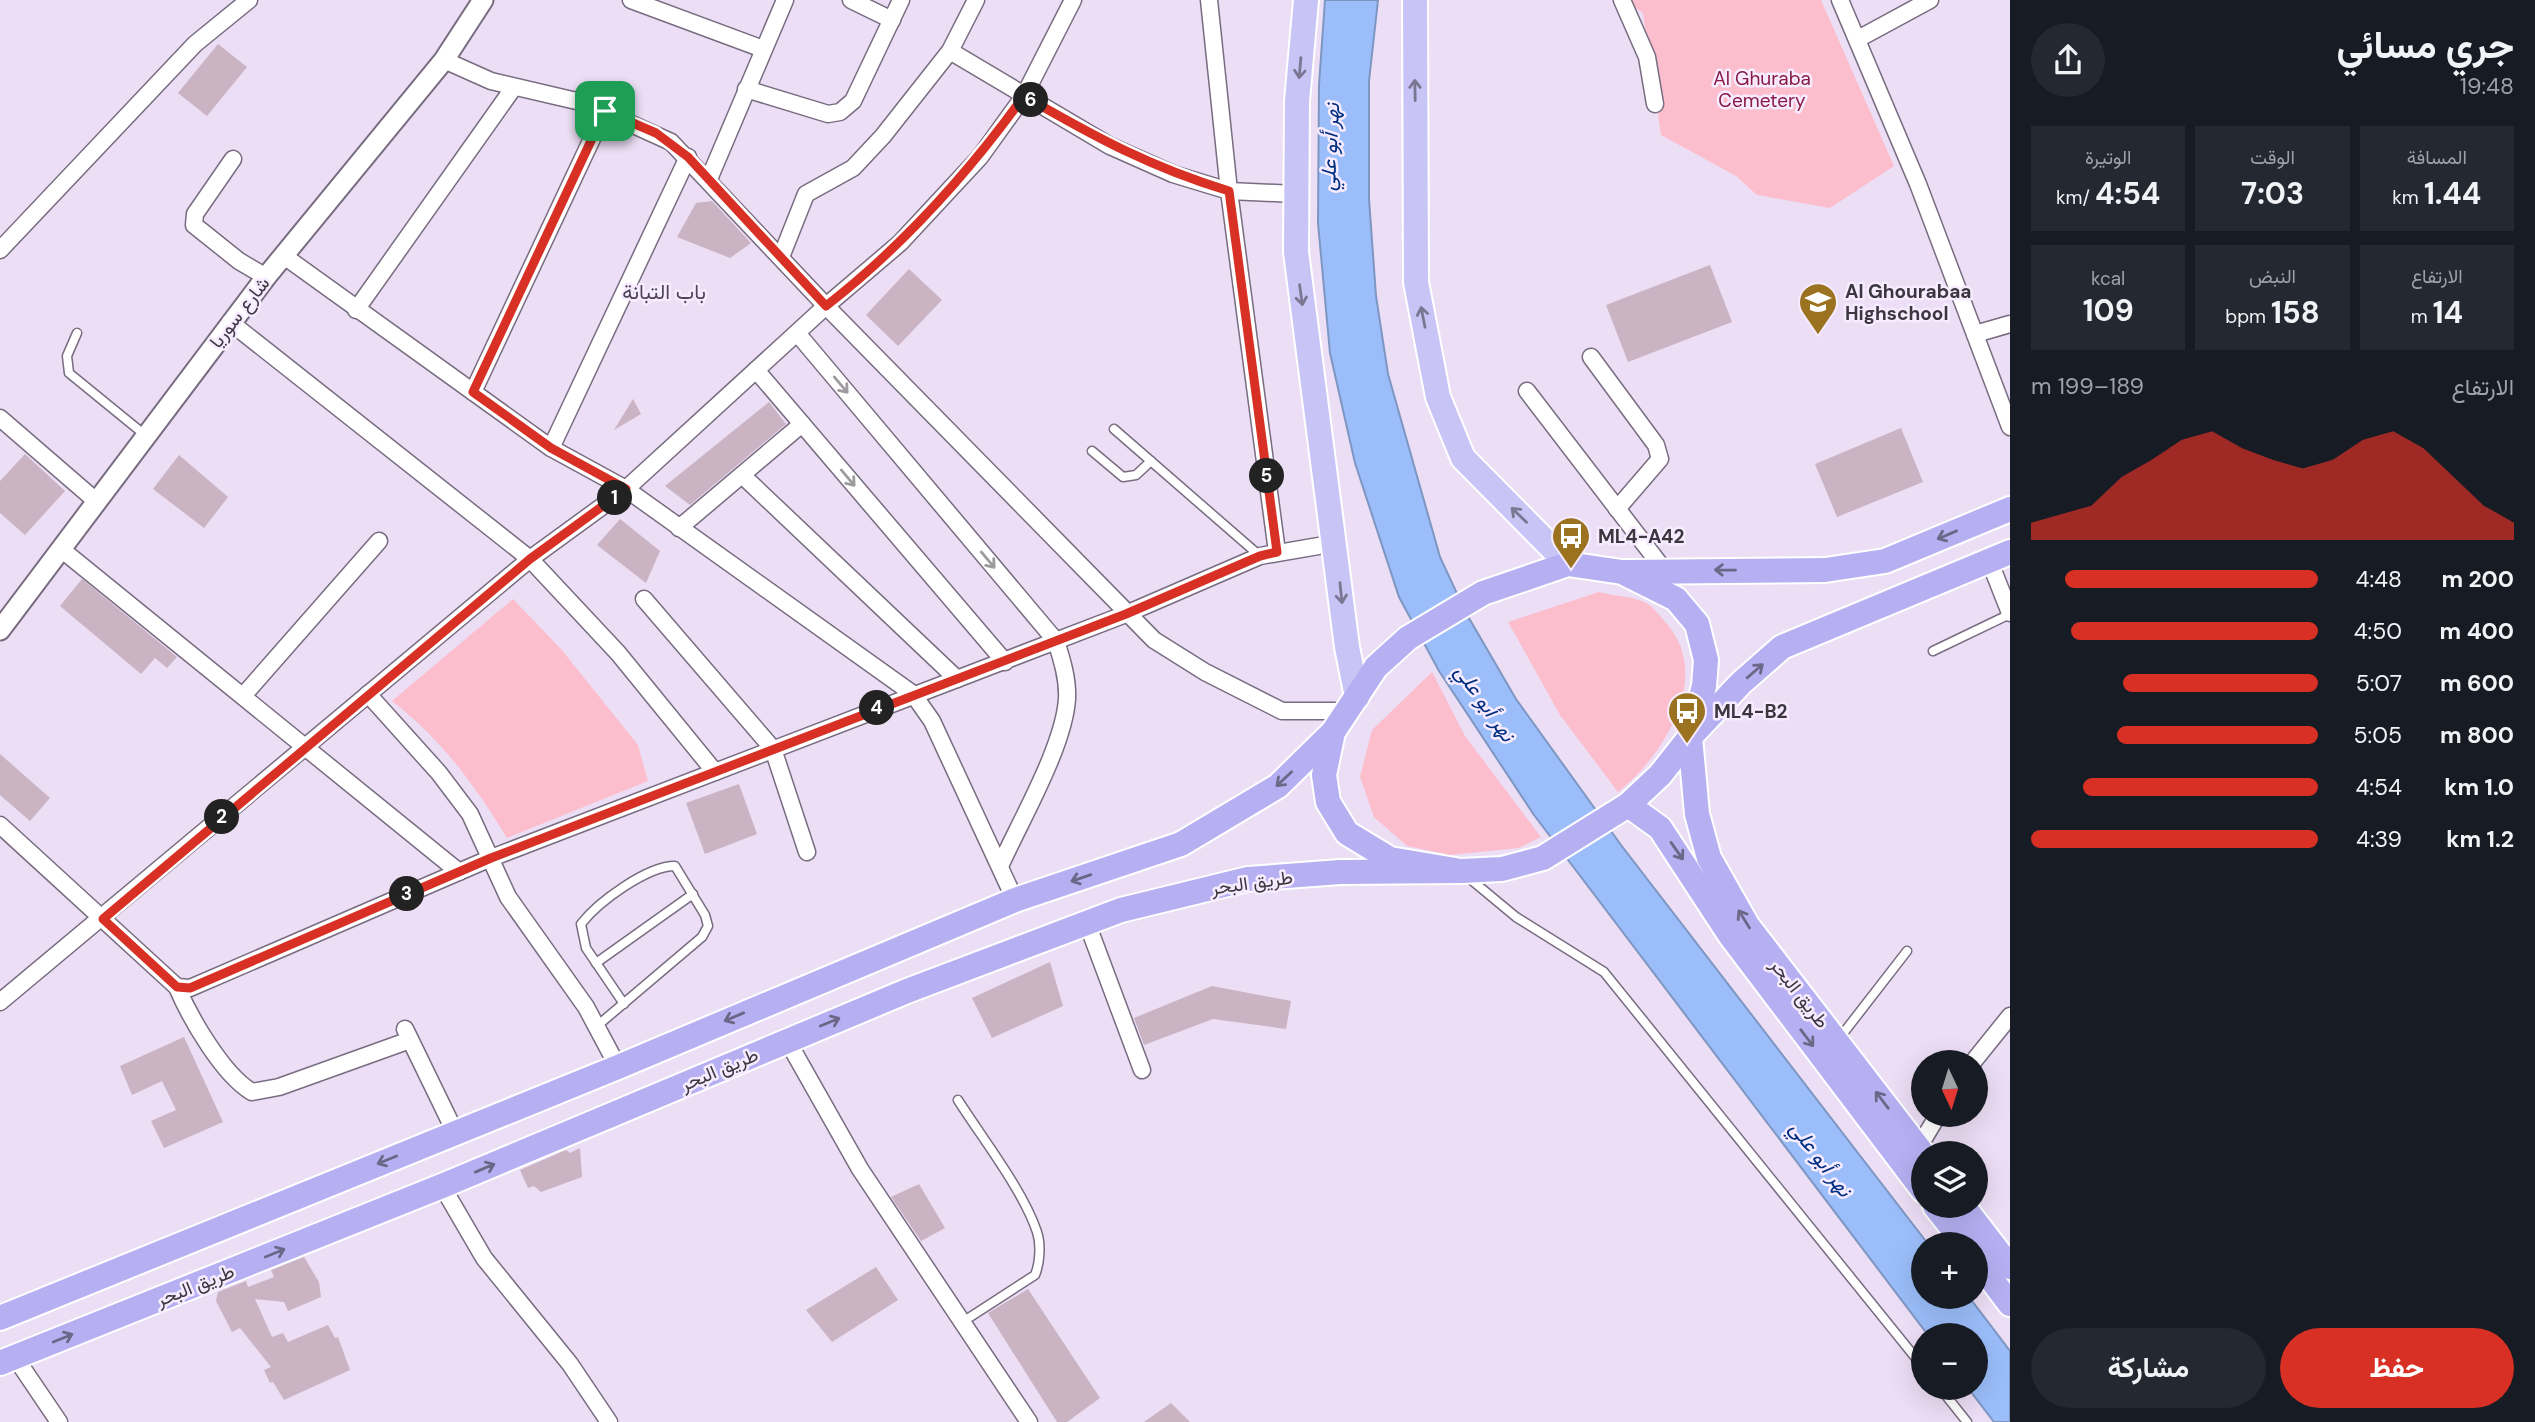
<!DOCTYPE html>
<html lang="ar">
<head>
<meta charset="utf-8">
<style>
  :root { --surface:#171b24; --page:#242831; --text:#f1f3f6; --muted:#9ea1a6; --accent:#d93025 }
  body { margin:0; font-family:"DM Sans",Vazirmatn,sans-serif; background:var(--page); color:var(--text); direction:rtl; height:100vh; display:flex; flex-direction:column; font-size:26px; white-space:nowrap }
  * { box-sizing:border-box; margin:0 }
  p { font-size:23px; color:var(--muted) }
  .icon { flex:none; width:38px; height:38px; fill:none; stroke:currentColor; stroke-width:2; stroke-linecap:round; stroke-linejoin:round }
  .map { position:relative; flex:1; overflow:hidden; direction:ltr }
  .panel { display:flex; flex-direction:column; background:var(--surface); width:525px }
  .panel>* { flex:none }
  .needle { width:46px; rotate:176deg }
  .buttons { position:absolute; left:1911px; top:1050px; display:grid; gap:14px }
  .buttons a { display:grid; place-items:center; width:77px; height:77px; border-radius:50%; background:var(--surface); box-shadow:0 7px 28px #0002; font-size:35px }
  .pin { position:absolute; display:grid; place-items:center; width:60px; height:60px; color:#fff; margin:-30px; border-radius:14px; box-shadow:0 4px 10px #0006 }
  .km { position:absolute; width:35px; height:35px; margin:-18px; border-radius:50%; background:#222; color:#fff; font-size:19px; line-height:35px; text-align:center }
  .round { display:grid; place-items:center; flex:none; width:74px; height:74px; border-radius:37px; background:var(--page) }
  .overview { display:flex; align-items:center; justify-content:space-between; height:119px; padding:0 21px }
  h1 { font-size:38px; font-weight:700; line-height:52px }
  .metrics { display:grid; grid-template-columns:repeat(3,1fr); gap:10px; height:119px; padding:7px 21px }
  .metrics div { display:grid; align-content:center; border-radius:0px; background:var(--page); text-align:center }
  .metrics b { font-size:30px; font-weight:700 }
  .metrics small { font-size:19px; font-weight:400 }
  .metrics p { font-size:19px }
  .chart { height:196px; padding:14px 21px }
  .chart p { display:flex; justify-content:space-between }
  .chart svg { width:100%; height:126px; margin-top:7px; fill:var(--accent); opacity:.7 }
  .button { display:flex; gap:14px; margin-top:auto; padding:14px 21px }
  .button a { flex:1; height:80px; border-radius:42px; background:var(--accent); color:#fff; font-size:28px; font-weight:700; line-height:80px; text-align:center }
  .button a+a { background:var(--page); color:var(--text) }
  ul { padding:0 21px; list-style:none; font-size:23px }
  li { display:grid; grid-template-columns:112px 84px 1fr; align-items:center; height:52px }
  li i { height:18px; border-radius:9px; background:var(--accent) }
  main { display:flex; flex:1; min-height:0 }
  .map>svg:first-child { display:block }
  .green { fill:#fcbecc }
  .water { fill:#9bbefa; stroke:#7e96c2; stroke-width:2 }
  .building { fill:#cab3c2 }
  .lines { fill:none; stroke-linecap:round; stroke-linejoin:round }
  .service-casing { stroke:#786c80; stroke-width:11 }
  .minor-casing { stroke:#786c80; stroke-width:19 }
  .tertiary-casing { stroke:#786c80; stroke-width:23 }
  .primary-casing { stroke:#fff; stroke-width:28 }
  .trunk-casing { stroke:#fff; stroke-width:28 }
  .service { stroke:#fff; stroke-width:8 }
  .minor { stroke:#fff; stroke-width:16 }
  .tertiary { stroke:#fff; stroke-width:19 }
  .primary { stroke:#c8c4f6; stroke-width:24 }
  .trunk { stroke:#b6b0f3; stroke-width:24 }
  .oneway { stroke:#7b7691 }
  .oneway2 { stroke:#9e9b9f }
  .oneway3 { stroke:#6d6787 }
  .route-casing { stroke:#fff; stroke-width:14 }
  .route { stroke:#d93025; stroke-width:9 }
  .labels { text-anchor:middle; stroke-width:5; stroke-linejoin:round; paint-order:stroke }
  .park-label { font-size:19px; fill:#881a44; stroke:#f7ecff }
  .poi-label { font-size:19px; font-weight:bold; fill:#3c373f; stroke:#f7ecff; text-anchor:start }
  .street-label { font-size:19px; fill:#3c373f; stroke:#f7ecff }
  .water-label { font-size:21px; font-style:italic; fill:#002e80; stroke:#f7ecff }
  .neighbourhood-label { font-size:21px; fill:#504557; stroke:#f7ecff }
</style>
</head>
<body>
<main>
<section class="panel">
<div class="overview"><div><h1>جري مسائي</h1><p>19:48</p></div><a class="round"><svg class="icon" aria-label="share" viewBox="0 0 24 24"><path d="M12 15V3M7 8l5-5 5 5M5 13v7h14v-7"/></svg></a></div>
<div class="metrics">
<div><p>المسافة</p><b>1.44<small> km</small></b></div>
<div><p>الوقت</p><b>7:03</b></div>
<div><p>الوتيرة</p><b>4:54<small> /km</small></b></div>
</div>
<div class="metrics">
<div><p>الارتفاع</p><b>14<small> m</small></b></div>
<div><p>النبض</p><b>158<small> bpm</small></b></div>
<div><p>kcal</p><b>109</b></div>
</div>
<div class="chart"><p><span>الارتفاع</span>189–199 m</p>
<svg viewBox="0 0 160 44" preserveAspectRatio="none"><path d="M0 44V38L10 35L20 32L30 22L40 16L50 9L60 6L70 12L80 16L90 19L100 16L110 9L120 6L130 12L140 22L150 32L160 38V44z"/></svg>
</div>
<ul>
<li><b>200 m</b>4:48<i style="width:88%"></i></li>
<li><b>400 m</b>4:50<i style="width:86%"></i></li>
<li><b>600 m</b>5:07<i style="width:68%"></i></li>
<li><b>800 m</b>5:05<i style="width:70%"></i></li>
<li><b>1.0 km</b>4:54<i style="width:82%"></i></li>
<li><b>1.2 km</b>4:39<i style="width:100%"></i></li>
</ul>
<div class="button"><a>حفظ</a><a>مشاركة</a></div>
</section>
<div class="map">
<svg width="2010" height="1422" viewBox="0 0 2010 1422">
  <rect width="100%" height="100%" fill="#ecdef5"/>
  <g class="green">
    <path d="M 1625,0 L 1821,0 L 1894,166 L 1830,208 L 1757,195 L 1736,176 L 1661,135 L 1643,13 Z"/>
    <path d="M 1599,592 C 1613,596 1633,596 1646,603 C 1653,606 1660,616 1665,622 C 1714,674 1665,755 1618,792 L 1560,715 L 1508,622 Z"/>
    <path d="M 513,599 L 561,649 L 638,745 L 648,781 L 507,838 C 475,785 441,739 392,701 Z"/>
    <path d="M 1432,672 L 1465,736 L 1541,837 L 1519,848 L 1450,855 L 1407,846 L 1374,817 L 1360,777 L 1372,730 Z"/>
  </g>
  <path class="water" d="M 1325,0 L 1378,0 L 1369,81 L 1369,199 L 1376,296 L 1388,374 L 1440,557 L 1466,613 L 1516,699 L 1621,845 L 1928,1244 L 1923,1244 L 1923,1297 L 1969,1297 L 2010,1351 L 2010,1422 L 1994,1422 L 1968,1388 L 1976,1388 L 1976,1335 L 1928,1335 L 1534,815 L 1439,671 L 1399,597 L 1355,463 L 1330,353 L 1318,223 L 1319,85 Z"/>
  <g class="building">
    <path d="M 218,44 L 247,67 L 207,116 L 178,93 Z"/>
    <path d="M 712,201 L 751,243 L 730,258 L 677,237 L 696,203 Z"/>
    <path d="M 1710,265 L 1732,322 L 1628,362 L 1606,305 Z"/>
    <path d="M 909,269 L 942,300 L 898,346 L 866,315 Z"/>
    <path d="M 633,399 L 641,414 L 614,430 Z"/>
    <path d="M 769,402 L 786,424 L 690,505 L 665,486 Z"/>
    <path d="M 1901,428 L 1923,482 L 1837,517 L 1815,464 Z"/>
    <path d="M 25,454 L 65,491 L 25,535 L 0,513 L 0,481 Z"/>
    <path d="M 179,455 L 228,497 L 204,528 L 153,489 Z"/>
    <path d="M 620,519 L 660,551 L 646,583 L 597,545 Z"/>
    <path d="M 82,579 L 177,657 L 167,668 L 155,658 L 141,674 L 60,606 Z"/>
    <path d="M 0,754 L 50,798 L 30,821 L 0,795 Z"/>
    <path d="M 739,784 L 757,834 L 705,854 L 686,803 Z"/>
    <path d="M 1050,962 L 1063,1006 L 992,1038 L 972,998 Z"/>
    <path d="M 1212,986 L 1291,1001 L 1286,1029 L 1213,1019 L 1144,1045 L 1134,1018 Z"/>
    <path d="M 184,1037 L 223,1122 L 164,1148 L 151,1121 L 176,1110 L 162,1081 L 132,1095 L 120,1066 Z"/>
    <path d="M 580,1148 L 582,1177 L 541,1192 L 534,1186 L 528,1188 L 520,1170 L 566,1150 L 570,1153 Z"/>
    <path d="M 919,1184 L 945,1228 L 921,1241 L 891,1197 Z"/>
    <path d="M 304,1257 L 319,1282 L 321,1297 L 288,1311 L 284,1302 L 255,1299 L 272,1337 L 283,1333 L 288,1342 L 328,1325 L 335,1338 L 338,1337 L 350,1370 L 284,1400 L 273,1382 L 270,1383 L 264,1370 L 271,1367 L 240,1328 L 232,1332 L 216,1301 L 218,1292 L 246,1281 L 248,1287 L 274,1277 L 271,1270 Z"/>
    <path d="M 876,1267 L 898,1300 L 832,1342 L 806,1310 Z"/>
    <path d="M 1028,1289 L 1100,1398 L 1067,1422 L 1057,1422 L 988,1313 Z"/>
    <path d="M 1171,1403 L 1190,1422 L 1144,1422 Z"/>
  </g>
  <g class="lines">
    <defs>
      <g id="service">
        <path d="M 77,333 L 67,356 L 69,373 L 145,435"/>
        <path d="M 1114,429 L 1260,556"/>
        <path d="M 1092,451 L 1123,477 L 1136,475 L 1151,461"/>
        <path d="M 1933,651 L 2010,614"/>
        <path d="M 1469,878 L 1516,917 L 1604,972 L 1923,1367"/>
        <path d="M 596,963 L 693,894"/>
        <path d="M 597,1026 L 702,937 L 708,926 L 705,915 L 675,866 C 647,866 598,902 581,924 L 586,948 L 624,1004"/>
        <path d="M 1838,1040 L 1907,951"/>
        <path d="M 958,1100 C 982,1138 1023,1190 1037,1232 C 1041,1244 1040,1263 1035,1275 L 964,1321"/>
        <path d="M 1940,1388 L 1967,1422"/>
      </g>
      <g id="minor">
        <path d="M 631,0 L 763,49"/>
        <path d="M 851,0 L 892,20"/>
        <path d="M 1209,0 L 1229,191 L 1277,552"/>
        <path d="M 1622,0 L 1647,57 L 1655,104"/>
        <path d="M 1840,0 L 1918,184 L 2010,427"/>
        <path d="M 1858,39 L 1930,0"/>
        <path d="M 950,51 L 1110,146 L 1173,174 L 1229,191 L 1295,194"/>
        <path d="M 444,60 L 491,81 L 585,103 L 671,142 L 826,306 L 1154,640 L 1205,672 L 1282,711 L 1347,711"/>
        <path d="M 746,89 L 828,114 L 840,112 L 853,101 L 901,0"/>
        <path d="M 233,159 L 195,214 L 194,225 L 239,261 L 266,277"/>
        <path d="M 709,179 L 785,0"/>
        <path d="M 0,250 L 195,44 L 249,0"/>
        <path d="M 284,256 L 551,448 L 626,489 L 913,694 L 932,721 L 1015,900"/>
        <path d="M 781,257 L 806,194 L 853,168 L 883,136 L 950,51 L 976,0"/>
        <path d="M 356,310 L 514,87"/>
        <path d="M 230,322 L 530,559 L 618,653 L 715,772"/>
        <path d="M 797,333 L 1056,641 C 1062,660 1068,679 1067,699 C 1064,746 1021,820 1001,864"/>
        <path d="M 1975,334 L 2010,324"/>
        <path d="M 1591,357 L 1656,445 L 1660,459 L 1617,509"/>
        <path d="M 756,370 L 1005,662"/>
        <path d="M 1527,391 L 1665,571"/>
        <path d="M 473,392 L 605,111"/>
        <path d="M 0,418 L 96,501"/>
        <path d="M 551,448 L 688,157"/>
        <path d="M 742,475 L 957,679"/>
        <path d="M 679,528 L 802,424"/>
        <path d="M 61,549 L 459,872"/>
        <path d="M 1989,560 L 2010,613"/>
        <path d="M 644,599 L 773,749 L 807,852"/>
        <path d="M 368,694 L 439,773 L 470,814 L 508,897 L 586,1007 L 618,1067"/>
        <path d="M 243,696 L 379,541"/>
        <path d="M 0,825 L 177,987 L 190,988 L 491,858 L 1126,614 L 1260,556 L 1336,543"/>
        <path d="M 1087,923 L 1142,1070"/>
        <path d="M 177,987 C 190,1018 223,1075 252,1092 L 279,1087 L 410,1040"/>
        <path d="M 0,1002 L 530,559 L 626,489 L 826,306 L 900,243 L 980,157 L 1024,96 L 1073,0"/>
        <path d="M 405,1029 L 455,1132"/>
        <path d="M 787,1040 L 860,1169 L 1029,1422"/>
        <path d="M 1973,1062 L 2010,1016"/>
        <path d="M 1914,1155 L 1938,1115"/>
        <path d="M 442,1186 L 484,1258 L 570,1364 L 609,1422"/>
        <path d="M 15,1357 L 59,1422"/>
      </g>
      <path id="tertiary" d="M 0,630 L 266,277 L 444,60 L 483,0"/>
      <g id="primary">
        <path d="M 1306,0 L 1297,101 L 1296,252 L 1347,647 L 1357,697"/>
        <path d="M 1415,0 L 1416,282 L 1438,397 L 1463,458 L 1568,564"/>
      </g>
      <g id="trunk">
        <path d="M 1568,564 L 1622,572 L 1676,599 L 1697,624 L 1706,660 L 1704,686 L 1690,737 L 1660,775 L 1628,805 L 1543,858 L 1502,869 L 1461,871 L 1390,859 L 1347,833 L 1328,802 L 1324,775 L 1333,732 L 1376,667 L 1408,638 L 1483,593 Z"/>
        <path d="M 1626,572 L 1825,570 L 1885,561 L 2010,509"/>
        <path d="M 1628,805 L 1660,828 L 1730,935 L 1923,1190"/>
        <path d="M 1923,1154 L 1747,925 L 1709,858 L 1697,814 L 1690,737 L 1741,683 L 1782,647 L 2010,552"/>
        <path d="M 1935,1206 L 1965,1244"/>
        <path d="M 1963,1206 L 2010,1267"/>
        <path d="M 1976,1259 L 2010,1304"/>
        <path d="M 0,1318 L 618,1067 L 1015,900 L 1181,844 L 1278,786 L 1333,732"/>
        <path d="M 0,1363 L 442,1186 L 907,991 L 1121,910 L 1248,879 L 1340,872 L 1461,871"/>
      </g>
    </defs>
    <use href="#service" class="service-casing"/>
    <use href="#minor" class="minor-casing"/>
    <use href="#tertiary" class="tertiary-casing"/>
    <use href="#primary" class="primary-casing"/>
    <use href="#trunk" class="trunk-casing"/>
    <use href="#service" class="service"/>
    <use href="#minor" class="minor"/>
    <use href="#tertiary" class="tertiary"/>
    <use href="#primary" class="primary"/>
    <use href="#trunk" class="trunk"/>
  </g>
  <defs><path id="oneway-shaft" d="M-6 0H5M1.5-3L5.5 0L1.5 3" fill="none" stroke-width="1.6" stroke-linecap="round" stroke-linejoin="round" transform="scale(1.75)"/></defs>
  <g class="oneway">
    <use href="#oneway-shaft" transform="translate(1300 68) rotate(95)"/>
    <use href="#oneway-shaft" transform="translate(1415 90) rotate(-91)"/>
    <use href="#oneway-shaft" transform="translate(1301 295) rotate(82)"/>
    <use href="#oneway-shaft" transform="translate(1423 317) rotate(-101)"/>
    <use href="#oneway-shaft" transform="translate(1519 515) rotate(-136)"/>
    <use href="#oneway-shaft" transform="translate(1341 593) rotate(84)"/>
  </g>
  <g class="oneway2">
    <use href="#oneway-shaft" transform="translate(841 385) rotate(50)"/>
    <use href="#oneway-shaft" transform="translate(848 478) rotate(50)"/>
    <use href="#oneway-shaft" transform="translate(988 560) rotate(50)"/>
  </g>
  <g class="oneway3">
    <use href="#oneway-shaft" transform="translate(1947 535) rotate(157)"/>
    <use href="#oneway-shaft" transform="translate(1725 570) rotate(-179)"/>
    <use href="#oneway-shaft" transform="translate(1755 671) rotate(-41)"/>
    <use href="#oneway-shaft" transform="translate(1284 779) rotate(137)"/>
    <use href="#oneway-shaft" transform="translate(1677 851) rotate(55)"/>
    <use href="#oneway-shaft" transform="translate(1081 878) rotate(161)"/>
    <use href="#oneway-shaft" transform="translate(1744 919) rotate(-122)"/>
    <use href="#oneway-shaft" transform="translate(734 1017) rotate(157)"/>
    <use href="#oneway-shaft" transform="translate(830 1022) rotate(-22)"/>
    <use href="#oneway-shaft" transform="translate(1807 1038) rotate(53)"/>
    <use href="#oneway-shaft" transform="translate(1882 1100) rotate(-127)"/>
    <use href="#oneway-shaft" transform="translate(387 1160) rotate(158)"/>
    <use href="#oneway-shaft" transform="translate(485 1168) rotate(-23)"/>
    <use href="#oneway-shaft" transform="translate(275 1253) rotate(-22)"/>
    <use href="#oneway-shaft" transform="translate(63 1338) rotate(-22)"/>
  </g>
  <g class="lines">
    <defs>
      <path id="route" d="M 1024,96 C 1095,137 1150,167 1229,191 L 1277,552 L 1260,556 L 1126,614 L 491,858 L 190,988 L 177,987 L 103,919 L 530,559 L 626,489 L 551,448 L 473,392 L 605,111 L 656,133 L 688,157 L 826,306 C 903,246 967,175 1024,96 Z"/>
    </defs>
    <use href="#route" class="route-casing"/>
    <use href="#route" class="route"/>
  </g>
  <defs>
    <symbol id="school-pin" viewBox="-11 -11 22 30"><path d="M0 17L-7.5 6A9.5 9.5 0 1 1 7.5 6Z" fill="#9b7320" stroke="#f7ecff"/><path d="M0-5L7-2L0 1L-7-2ZM-4 1L0 2.5L4 1V4Q0 6-4 4Z" fill="#fff"/></symbol>
    <symbol id="bus-pin" viewBox="-11 -11 22 30"><path d="M0 17L-7.5 6A9.5 9.5 0 1 1 7.5 6Z" fill="#9b7320" stroke="#f7ecff"/><path d="M-5-6H5V4H4V6H2V4H-2V6H-4V4H-5ZM-3.5-4V0h7V-4ZM-3.5 1.2v1.5H-2V1.2ZM2 1.2v1.5H3.5V1.2Z" fill="#fff"/></symbol>
  </defs>
  <g fill-rule="evenodd">
    <use href="#school-pin" x="1796" y="280" width="44" height="60"/>
    <use href="#bus-pin" x="1549" y="514" width="44" height="60"/>
    <use href="#bus-pin" x="1665" y="689" width="44" height="60"/>
  </g>
  <g class="labels">
    <g class="park-label">
      <text x="1762" y="85">Al Ghuraba<tspan x="1762" dy="22">Cemetery</tspan></text>
    </g>
    <g class="poi-label">
      <text x="1845" y="298">Al Ghourabaa<tspan x="1845" dy="22">Highschool</tspan></text>
      <text x="1598" y="543">ML4-A42</text>
      <text x="1714" y="718">ML4-B2</text>
    </g>
    <g class="street-label">
      <text transform="translate(239 312) rotate(-52)" y="7">شارع سوريا</text>
      <text transform="translate(1252 882) rotate(-8)" y="7">طريق البحر</text>
      <text transform="translate(1800 993) rotate(52)" y="7">طريق البحر</text>
      <text transform="translate(719 1069) rotate(-23)" y="7">طريق البحر</text>
      <text transform="translate(195 1285) rotate(-22)" y="7">طريق البحر</text>
    </g>
    <g class="water-label">
      <text transform="translate(1330 147) rotate(-87)" y="7">نهر أبو علي</text>
      <text transform="translate(1485 703) rotate(55)" y="7">نهر أبو علي</text>
      <text transform="translate(1821 1159) rotate(53)" y="7">نهر أبو علي</text>
    </g>
    <g class="neighbourhood-label">
      <text x="664" y="299">باب التبانة</text>
    </g>
  </g>
</svg>
<div class="buttons">
<a><svg class="needle" viewBox="-14 -14 28 28"><path d="M0-13l5 13h-10z" fill="#e53935"/><path d="M0 13l5-13h-10z" fill="#9ea1a6"/></svg></a>
<a><svg class="icon" aria-label="layers" viewBox="0 0 24 24"><path d="M12 4l9 5-9 5-9-5zM3 14l9 5 9-5"/></svg></a>
<a>+</a>
<a>−</a>
</div>
<div class="pin" style="left:605px;top:111px;background:#1e9e55"><svg class="icon" aria-label="arrive" viewBox="0 0 24 24"><path d="M6 21V4h12l-3 4 3 4H6"/></svg></div>
<b class="km" style="left:615px;top:498px">1</b>
<b class="km" style="left:222px;top:817px">2</b>
<b class="km" style="left:407px;top:894px">3</b>
<b class="km" style="left:877px;top:708px">4</b>
<b class="km" style="left:1267px;top:476px">5</b>
<b class="km" style="left:1031px;top:100px">6</b>
</div>
</main>
</body>
</html>
